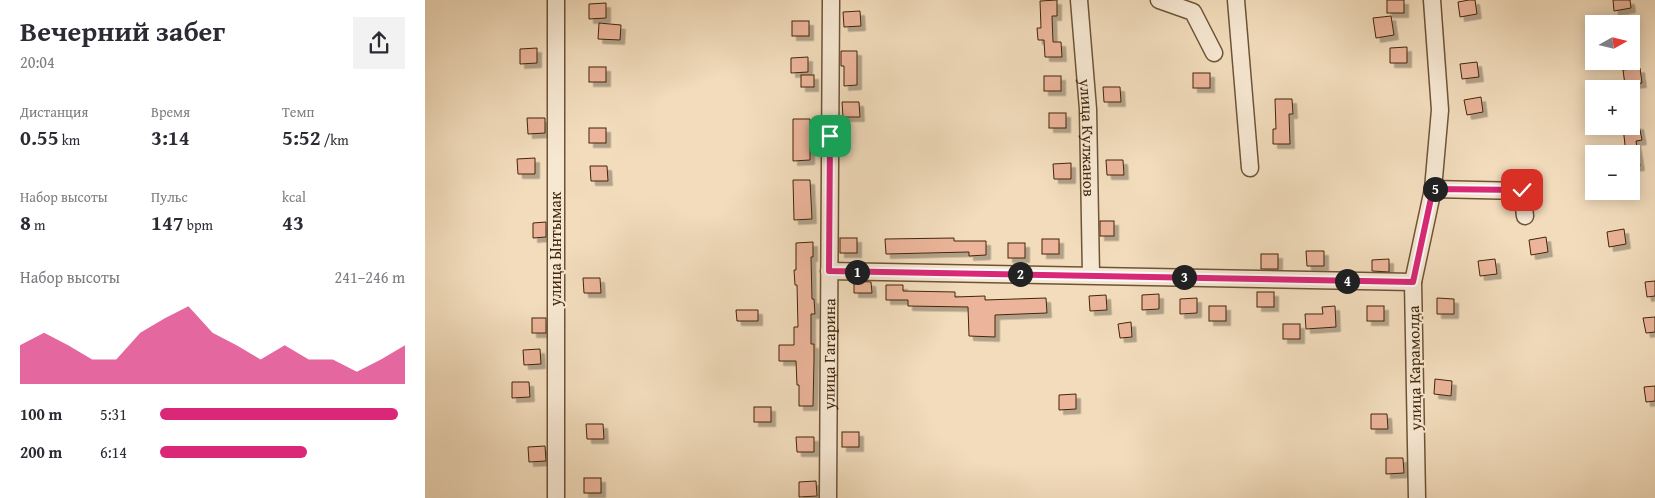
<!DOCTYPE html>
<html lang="ru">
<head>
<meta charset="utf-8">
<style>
  :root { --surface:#fff; --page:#f2f2f3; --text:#2b2b33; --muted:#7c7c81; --accent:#db2777 }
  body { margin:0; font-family:"Gentium Book Plus",serif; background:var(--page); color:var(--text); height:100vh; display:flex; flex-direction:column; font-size:19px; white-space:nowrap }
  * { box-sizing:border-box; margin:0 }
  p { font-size:16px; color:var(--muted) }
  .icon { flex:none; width:28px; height:28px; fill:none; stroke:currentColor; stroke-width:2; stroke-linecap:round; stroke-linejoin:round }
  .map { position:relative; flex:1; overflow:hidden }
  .details { display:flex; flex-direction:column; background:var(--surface); width:425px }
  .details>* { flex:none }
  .needle { width:32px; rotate:82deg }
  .buttons { position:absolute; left:1160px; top:15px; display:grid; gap:10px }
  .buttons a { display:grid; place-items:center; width:55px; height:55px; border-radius:0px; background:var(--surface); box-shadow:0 2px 12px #0003; font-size:25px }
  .pin { position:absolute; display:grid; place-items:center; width:42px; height:42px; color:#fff; margin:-21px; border-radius:10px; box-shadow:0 2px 8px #0006 }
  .km { position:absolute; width:25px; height:25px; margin:-12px; border-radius:50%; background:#222; color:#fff; font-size:14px; line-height:25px; text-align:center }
  .round { display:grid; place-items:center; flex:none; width:52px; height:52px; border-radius:0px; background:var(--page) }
  .headline { display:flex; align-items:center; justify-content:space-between; height:85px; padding:0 20px }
  h1 { font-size:28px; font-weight:700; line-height:38px }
  .stats { display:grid; grid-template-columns:repeat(3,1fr); gap:8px; height:85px; padding:5px 20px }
  .stats div { display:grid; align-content:center }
  .stats b { font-size:21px; font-weight:700 }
  .stats small { font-size:14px; font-weight:400 }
  .stats p { font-size:14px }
  .chart { height:140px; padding:10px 20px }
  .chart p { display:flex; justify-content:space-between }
  .chart svg { width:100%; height:90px; margin-top:5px; fill:var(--accent); opacity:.7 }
  ul { padding:0 20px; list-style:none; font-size:16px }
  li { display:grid; grid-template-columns:80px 60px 1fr; align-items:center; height:38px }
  li i { height:12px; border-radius:6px; background:var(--accent) }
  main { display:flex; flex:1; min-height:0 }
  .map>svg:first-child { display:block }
  .building { fill:#ecb59b; stroke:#412609; filter:url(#shadow) }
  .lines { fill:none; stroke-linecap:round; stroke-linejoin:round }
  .minor-casing { stroke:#6d5436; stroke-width:19 }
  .minor { stroke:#f7e8d3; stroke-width:16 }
  .route-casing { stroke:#fff; stroke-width:10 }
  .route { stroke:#db2777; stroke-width:6 }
  .labels { text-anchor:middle; stroke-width:4; stroke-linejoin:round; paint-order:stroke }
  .street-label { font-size:16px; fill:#412609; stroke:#f7e8d3 }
</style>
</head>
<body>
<main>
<section class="details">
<div class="headline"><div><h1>Вечерний забег</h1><p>20:04</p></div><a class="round"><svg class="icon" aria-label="share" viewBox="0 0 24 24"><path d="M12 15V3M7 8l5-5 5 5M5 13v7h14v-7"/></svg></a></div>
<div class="stats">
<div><p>Дистанция</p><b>0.55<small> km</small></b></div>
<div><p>Время</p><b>3:14</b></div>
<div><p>Темп</p><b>5:52<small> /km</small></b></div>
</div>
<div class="stats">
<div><p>Набор высоты</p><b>8<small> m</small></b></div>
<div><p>Пульс</p><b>147<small> bpm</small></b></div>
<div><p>kcal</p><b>43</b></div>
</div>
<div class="chart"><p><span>Набор высоты</span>241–246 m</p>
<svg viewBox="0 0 160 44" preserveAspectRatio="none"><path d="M0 44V25L10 19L20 25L30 32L40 32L50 19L60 12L70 6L80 19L90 25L100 32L110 25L120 32L130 32L140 38L150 32L160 25V44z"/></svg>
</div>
<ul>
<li><b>100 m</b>5:31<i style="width:97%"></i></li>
<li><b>200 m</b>6:14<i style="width:60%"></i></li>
</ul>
</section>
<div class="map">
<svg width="1230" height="498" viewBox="0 0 1230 498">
  <defs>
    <filter id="shadow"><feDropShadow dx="4.5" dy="4.5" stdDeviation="0" flood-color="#0004"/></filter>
  </defs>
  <rect width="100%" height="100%" fill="#f2dcbc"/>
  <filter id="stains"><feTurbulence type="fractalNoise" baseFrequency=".004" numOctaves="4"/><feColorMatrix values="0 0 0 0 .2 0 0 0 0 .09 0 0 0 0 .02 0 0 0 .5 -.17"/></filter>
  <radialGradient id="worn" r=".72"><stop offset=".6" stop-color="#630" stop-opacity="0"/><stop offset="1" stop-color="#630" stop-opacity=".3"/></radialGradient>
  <g class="building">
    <path d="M 632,0 L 632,16 L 627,16 L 628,42 L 636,42 L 637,57 L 620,57 L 619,40 L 613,40 L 612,28 L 616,28 L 615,1 Z"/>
    <rect x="962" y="0" width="17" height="13"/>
    <path d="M 1044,0 L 1050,0 L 1052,14 L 1035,17 L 1033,2 Z"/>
    <path d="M 1188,0 L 1205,0 L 1206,8 L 1189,11 Z"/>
    <path d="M 181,3 L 181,18 L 164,19 L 164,4 Z"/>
    <path d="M 435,11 L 436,26 L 419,27 L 418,12 Z"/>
    <path d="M 966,16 L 969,35 L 951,38 L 948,18 Z"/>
    <rect x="367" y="21" width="17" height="15"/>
    <path d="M 174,23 L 196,25 L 195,40 L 173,39 Z"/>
    <path d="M 982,47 L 982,63 L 965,63 L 965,48 Z"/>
    <path d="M 112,48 L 112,63 L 95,64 L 95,49 Z"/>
    <path d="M 416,51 L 432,51 L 432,85 L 419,86 L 419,66 L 416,66 Z"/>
    <path d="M 383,57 L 383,72 L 366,73 L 366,58 Z"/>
    <path d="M 1052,62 L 1054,77 L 1037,79 L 1035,64 Z"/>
    <rect x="164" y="67" width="17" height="15"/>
    <path d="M 1215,68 L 1217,83 L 1200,85 L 1198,70 Z"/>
    <rect x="768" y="73" width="17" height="15"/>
    <rect x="376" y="75" width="13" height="12"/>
    <rect x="619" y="76" width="17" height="15"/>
    <path d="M 678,87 L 695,87 L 696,102 L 679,102 Z"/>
    <path d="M 1056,97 L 1058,112 L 1042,115 L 1039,100 Z"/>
    <path d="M 850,99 L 867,99 L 868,114 L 864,114 L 865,144 L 848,144 L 848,129 L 851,129 Z"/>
    <path d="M 417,102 L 434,102 L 435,117 L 418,117 Z"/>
    <rect x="624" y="113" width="17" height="15"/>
    <path d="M 102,118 L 120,118 L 120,133 L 103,134 Z"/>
    <path d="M 368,119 L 385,119 L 385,160 L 368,161 Z"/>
    <path d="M 1214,125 L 1217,140 L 1211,141 L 1215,166 L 1206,167 L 1206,154 L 1201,154 L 1198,127 Z"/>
    <rect x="164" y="128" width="17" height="15"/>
    <path d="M 110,158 L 110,174 L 93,174 L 92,159 Z"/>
    <path d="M 681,160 L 698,160 L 699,175 L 682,175 Z"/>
    <path d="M 646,163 L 646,179 L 629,179 L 628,164 Z"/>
    <path d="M 165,166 L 182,166 L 183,181 L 166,181 Z"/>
    <path d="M 368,180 L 385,180 L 387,219 L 369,220 Z"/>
    <rect x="675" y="221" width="14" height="15"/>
    <path d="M 121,222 L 121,237 L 108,238 L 108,223 Z"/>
    <path d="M 1199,229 L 1201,244 L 1184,247 L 1182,232 Z"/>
    <path d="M 1121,237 L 1123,252 L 1106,255 L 1104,240 Z"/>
    <rect x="415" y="238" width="17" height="15"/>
    <path d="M 529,238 L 529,241 L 561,241 L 561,255 L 544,256 L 544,252 L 461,254 L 460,239 Z"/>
    <rect x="617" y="239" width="17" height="15"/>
    <path d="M 388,242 L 388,257 L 386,257 L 387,299 L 389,299 L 390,314 L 386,314 L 386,344 L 389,344 L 389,360 L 388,406 L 374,406 L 374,385 L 372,385 L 371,361 L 354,361 L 354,345 L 369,345 L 369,327 L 373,327 L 372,285 L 370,285 L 369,270 L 371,270 L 371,243 Z"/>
    <rect x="583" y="243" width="17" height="15"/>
    <path d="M 881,251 L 899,251 L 899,266 L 882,266 Z"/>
    <rect x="836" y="254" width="17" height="15"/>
    <path d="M 964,259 L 964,272 L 947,271 L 947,260 Z"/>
    <path d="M 1070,259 L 1072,274 L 1055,276 L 1053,261 Z"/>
    <path d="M 158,278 L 175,278 L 176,293 L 159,293 Z"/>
    <path d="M 429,281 L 446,282 L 447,293 L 429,293 Z"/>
    <path d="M 1230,281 L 1230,296 L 1222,297 L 1220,282 Z"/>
    <path d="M 461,285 L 478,285 L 478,291 L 530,292 L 530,297 L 560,296 L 560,300 L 621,298 L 622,313 L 570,315 L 570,337 L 544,336 L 543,307 L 483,306 L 483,300 L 461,300 Z"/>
    <rect x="832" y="292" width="17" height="15"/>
    <path d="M 734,294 L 734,309 L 717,310 L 717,295 Z"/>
    <path d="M 681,295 L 682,310 L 665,311 L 664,296 Z"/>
    <path d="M 772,298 L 772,313 L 755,314 L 755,299 Z"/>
    <path d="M 1012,298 L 1029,299 L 1029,314 L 1012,314 Z"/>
    <rect x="784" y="306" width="17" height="15"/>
    <path d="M 910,306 L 911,327 L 881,329 L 880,314 L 898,314 L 897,307 Z"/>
    <rect x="942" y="306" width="17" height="15"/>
    <path d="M 311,310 L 333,310 L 333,321 L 312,321 Z"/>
    <path d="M 1230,317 L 1230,332 L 1221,333 L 1218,318 Z"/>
    <rect x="107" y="318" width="14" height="15"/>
    <path d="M 706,322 L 707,337 L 695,338 L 693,324 Z"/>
    <rect x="858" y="324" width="17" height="15"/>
    <path d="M 115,349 L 116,364 L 99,365 L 98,350 Z"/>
    <path d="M 1010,379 L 1027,381 L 1026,396 L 1009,394 Z"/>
    <path d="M 87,382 L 104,382 L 105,397 L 87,398 Z"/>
    <path d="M 1230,386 L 1230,401 L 1221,402 L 1219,387 Z"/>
    <path d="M 651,394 L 651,409 L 634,410 L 634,395 Z"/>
    <rect x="329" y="407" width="17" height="15"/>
    <path d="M 946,414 L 962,414 L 963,429 L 946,429 Z"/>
    <path d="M 161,424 L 178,424 L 179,439 L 162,439 Z"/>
    <rect x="417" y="432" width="17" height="15"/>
    <path d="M 371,437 L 389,437 L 389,452 L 372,452 Z"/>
    <path d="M 120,446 L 121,461 L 104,462 L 103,447 Z"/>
    <path d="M 961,458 L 978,458 L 979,473 L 961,474 Z"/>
    <rect x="159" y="478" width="17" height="15"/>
    <path d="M 391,481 L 392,496 L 374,497 L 374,482 Z"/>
  </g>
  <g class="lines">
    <defs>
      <g id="minor">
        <path id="s1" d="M 654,0 L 663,109 L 666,275"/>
        <path d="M 734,0 L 768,12 L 789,53"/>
        <path d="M 811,0 L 825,168"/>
        <path d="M 1008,189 L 1097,191 L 1100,216"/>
        <path d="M 404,271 L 988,282"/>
        <path d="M 131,498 L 131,0"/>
        <path id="s2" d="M 403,498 L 406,0"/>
        <path d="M 992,498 L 988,282 L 1008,189 L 1015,110 L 1007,0"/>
      </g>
    </defs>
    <use href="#minor" class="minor-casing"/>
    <use href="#minor" class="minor"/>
  </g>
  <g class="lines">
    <defs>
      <path id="route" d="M 405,136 L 404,271 L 988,282 L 1008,189 L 1097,190"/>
    </defs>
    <use href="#route" class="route-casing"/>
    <use href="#route" class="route"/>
  </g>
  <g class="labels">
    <g class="street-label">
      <text dy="6" stroke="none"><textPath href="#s1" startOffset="138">улица Кулжанов</textPath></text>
      <text transform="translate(130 249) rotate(-90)" y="6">улица Ынтымак</text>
      <text dy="6" stroke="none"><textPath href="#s2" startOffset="144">улица Гагарина</textPath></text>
      <text transform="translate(989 368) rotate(-91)" y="6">улица Карамолда</text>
    </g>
  </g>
  <rect width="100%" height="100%" filter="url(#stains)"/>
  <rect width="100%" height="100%" fill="url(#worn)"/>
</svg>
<div class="buttons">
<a><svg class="needle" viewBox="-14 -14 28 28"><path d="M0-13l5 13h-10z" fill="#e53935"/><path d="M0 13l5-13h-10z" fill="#7c7c81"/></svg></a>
<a>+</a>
<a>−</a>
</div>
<div class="pin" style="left:405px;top:136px;background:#1e9e55"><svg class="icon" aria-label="arrive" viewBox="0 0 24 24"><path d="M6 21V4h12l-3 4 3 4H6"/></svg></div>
<div class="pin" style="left:1097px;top:190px;background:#d93025"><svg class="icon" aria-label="check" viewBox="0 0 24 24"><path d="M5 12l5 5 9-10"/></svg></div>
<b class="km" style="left:432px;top:272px">1</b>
<b class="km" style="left:595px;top:274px">2</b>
<b class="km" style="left:759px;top:277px">3</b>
<b class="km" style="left:922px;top:281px">4</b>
<b class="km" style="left:1010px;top:189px">5</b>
</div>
</main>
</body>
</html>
